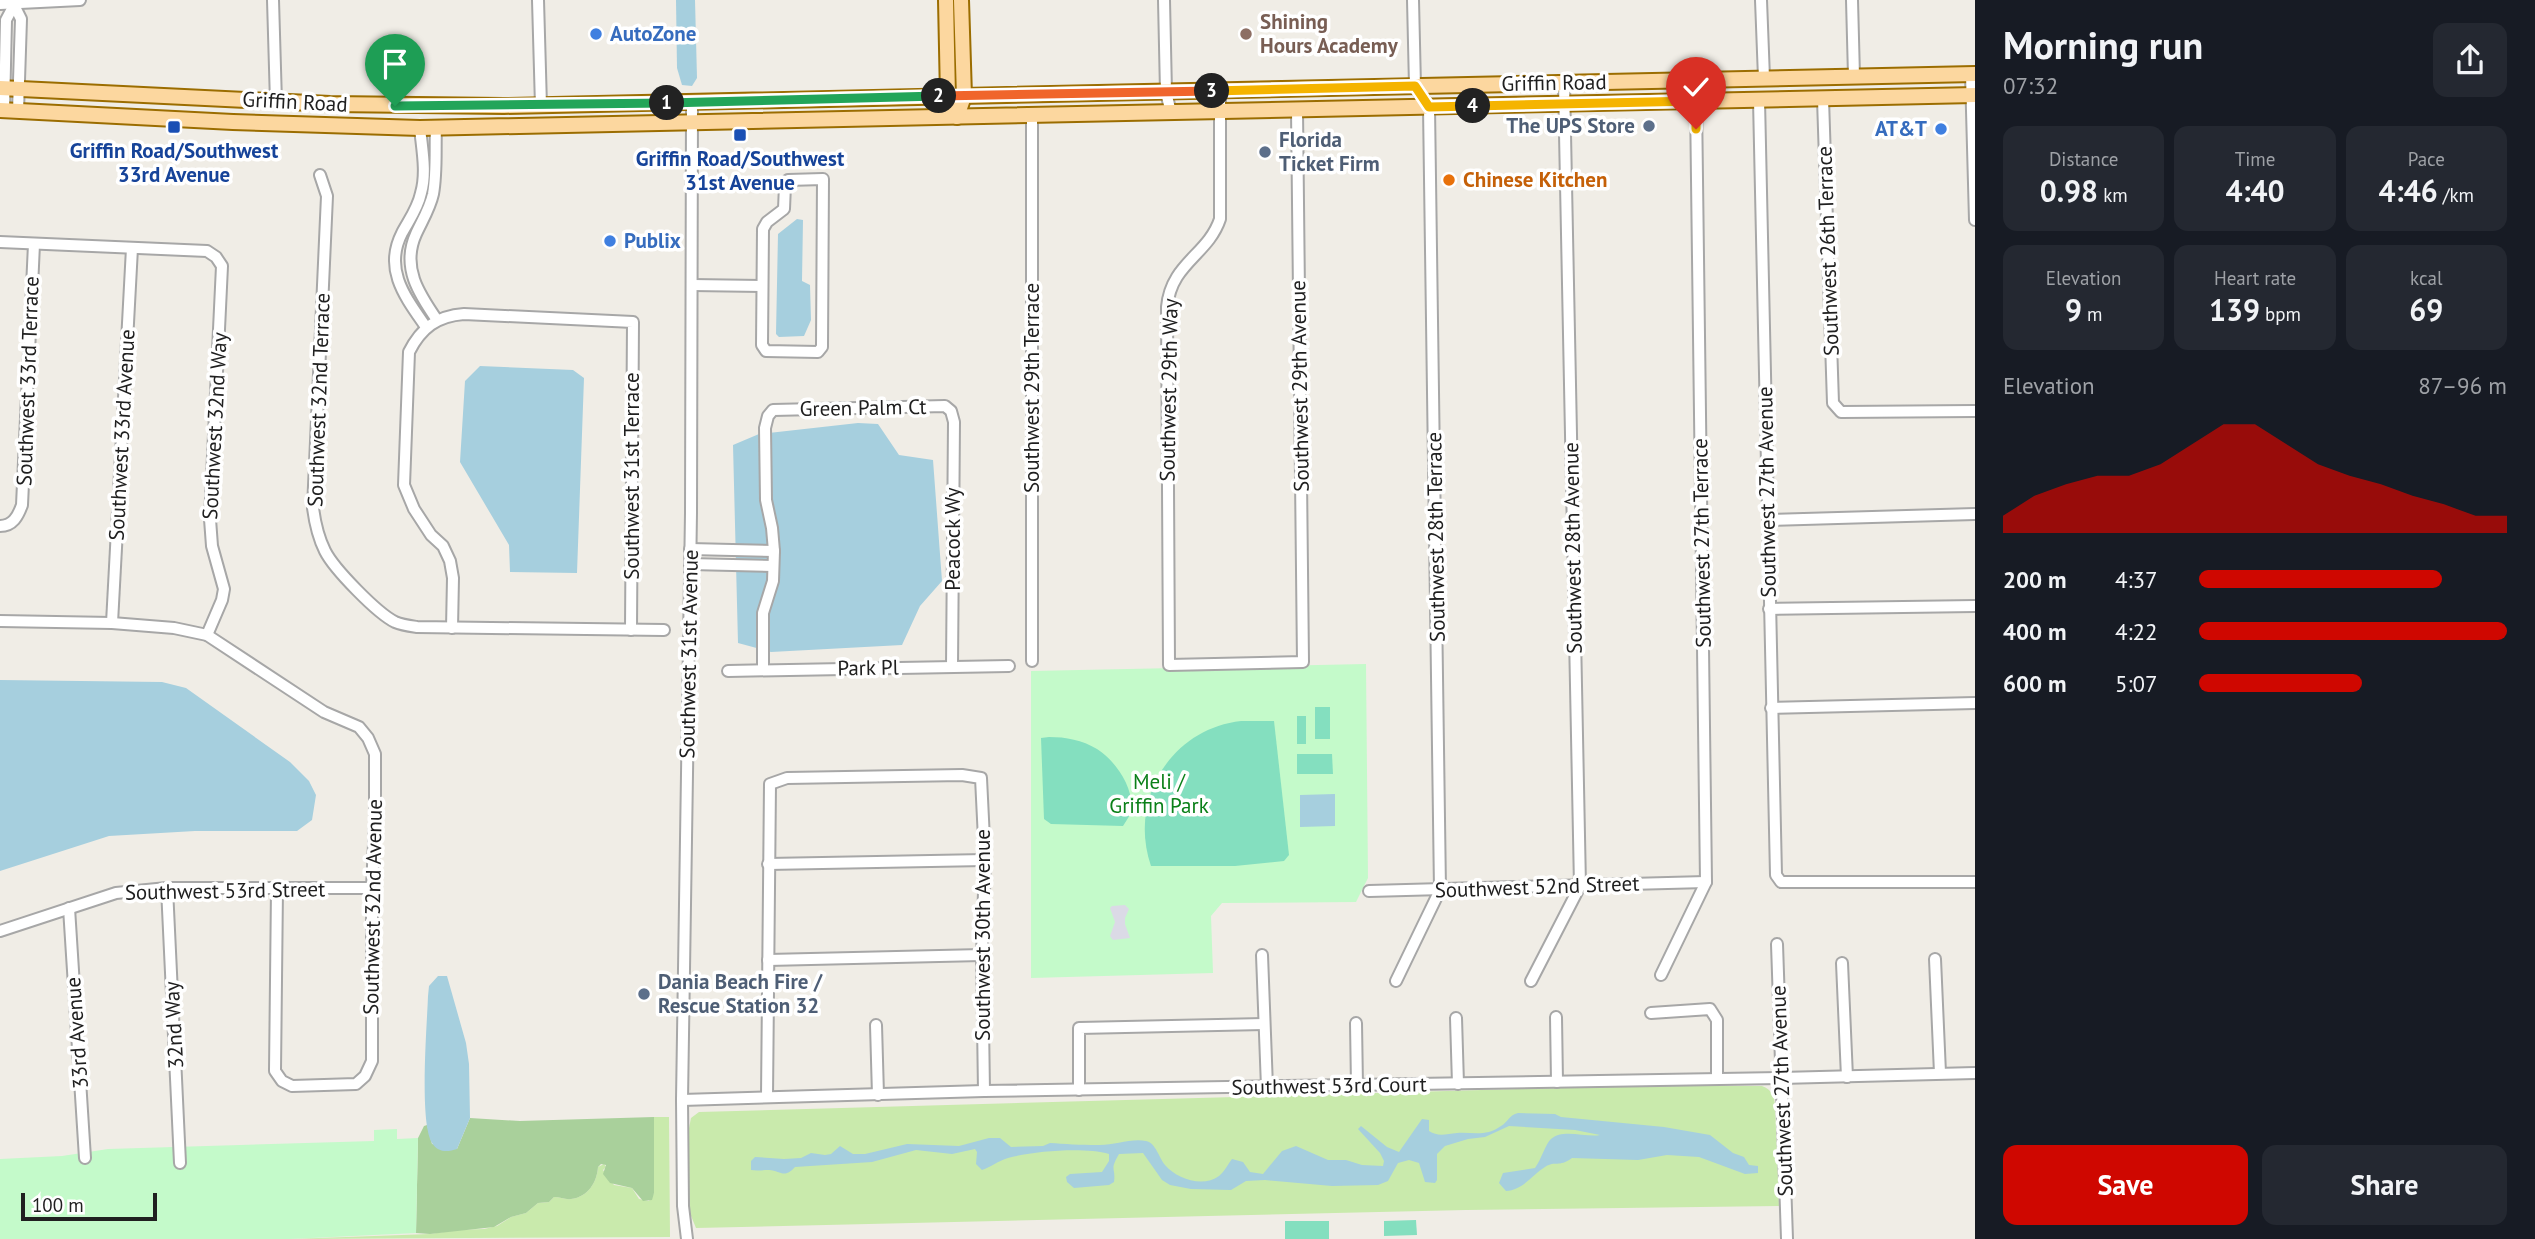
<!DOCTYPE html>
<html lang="en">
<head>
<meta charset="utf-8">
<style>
  :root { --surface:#171b24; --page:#242831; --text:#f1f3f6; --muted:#9ea1a6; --accent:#cf0700 }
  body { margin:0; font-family:"PT Sans",sans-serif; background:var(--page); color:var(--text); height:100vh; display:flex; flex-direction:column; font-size:26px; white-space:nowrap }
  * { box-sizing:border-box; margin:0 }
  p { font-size:23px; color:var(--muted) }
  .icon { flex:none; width:38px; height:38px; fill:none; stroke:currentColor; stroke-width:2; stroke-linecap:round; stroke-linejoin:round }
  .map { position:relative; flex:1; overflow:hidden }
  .side { display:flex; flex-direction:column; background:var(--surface); width:560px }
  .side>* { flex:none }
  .scale { position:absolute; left:21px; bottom:18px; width:136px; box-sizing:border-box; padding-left:7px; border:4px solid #202020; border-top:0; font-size:19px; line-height:24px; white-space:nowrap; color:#202020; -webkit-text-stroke:5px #fff; paint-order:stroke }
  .pin { position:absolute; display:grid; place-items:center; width:60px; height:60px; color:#fff; margin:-72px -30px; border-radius:50% 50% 50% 0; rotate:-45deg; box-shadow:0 0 7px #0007 }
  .pin .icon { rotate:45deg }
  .km { position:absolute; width:35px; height:35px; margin:-18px; border-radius:50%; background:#222; color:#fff; font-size:19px; line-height:35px; text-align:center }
  .round { display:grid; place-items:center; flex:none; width:74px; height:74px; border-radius:14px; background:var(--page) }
  .overview { display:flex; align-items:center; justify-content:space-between; height:119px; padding:0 28px }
  h1 { font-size:38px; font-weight:800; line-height:52px }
  .figures { display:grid; grid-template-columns:repeat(3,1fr); gap:10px; height:119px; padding:7px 28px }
  .figures div { display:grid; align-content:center; border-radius:14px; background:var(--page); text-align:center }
  .figures b { font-size:30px; font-weight:800 }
  .figures small { font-size:19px; font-weight:400 }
  .figures p { font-size:19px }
  .chart { height:196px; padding:14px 28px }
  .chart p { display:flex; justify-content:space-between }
  .chart svg { width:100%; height:126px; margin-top:7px; fill:var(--accent); opacity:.7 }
  .primary-button { display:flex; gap:14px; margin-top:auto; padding:14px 28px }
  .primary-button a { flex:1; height:80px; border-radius:14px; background:var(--accent); color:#fff; font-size:28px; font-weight:800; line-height:80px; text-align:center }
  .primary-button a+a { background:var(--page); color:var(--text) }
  ul { padding:0 28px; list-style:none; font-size:23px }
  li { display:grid; grid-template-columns:112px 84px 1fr; align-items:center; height:52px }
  li i { height:18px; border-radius:9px; background:var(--accent) }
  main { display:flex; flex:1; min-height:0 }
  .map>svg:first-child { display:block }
  .grass { fill:#c9eaac }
  .forest { fill:#a9d09b }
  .park { fill:#c4faca }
  .pitch { fill:#84dfbf }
  .plaza { fill:#dbdae6 }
  .water { fill:#a6cfde }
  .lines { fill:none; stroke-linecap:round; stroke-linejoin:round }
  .minor-casing { stroke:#a7a7a7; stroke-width:14 }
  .major-casing { stroke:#9b6d00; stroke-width:18 }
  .minor { stroke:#fff; stroke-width:10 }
  .major { stroke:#fcd79f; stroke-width:14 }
  .split-1-casing { stroke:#fff; stroke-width:14 }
  .split-2-casing { stroke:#fff; stroke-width:14 }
  .split-3-casing { stroke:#fff; stroke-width:14 }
  .split-4-casing { stroke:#fff; stroke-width:14 }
  .split-5-casing { stroke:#fff; stroke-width:14 }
  .split-1 { stroke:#22a559; stroke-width:9 }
  .split-2 { stroke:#22a559; stroke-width:9 }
  .split-3 { stroke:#f0652b; stroke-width:9 }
  .split-4 { stroke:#f5b400; stroke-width:9 }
  .split-5 { stroke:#f5b400; stroke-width:9 }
  .shop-dot { fill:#3f7fe0; stroke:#fff; stroke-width:2.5 }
  .education-dot { fill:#8d6e63; stroke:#fff; stroke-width:2.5 }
  .service-dot { fill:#5c6f8a; stroke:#fff; stroke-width:2.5 }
  .transit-dot { fill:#1a4fb4; stroke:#fff; stroke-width:2.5 }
  .food-dot { fill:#e8710a; stroke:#fff; stroke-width:2.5 }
  .labels { text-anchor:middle; stroke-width:7; stroke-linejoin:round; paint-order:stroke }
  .education-label { font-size:21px; font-weight:bold; fill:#785e54; stroke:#fff; text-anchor:start }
  .shop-label { font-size:21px; font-weight:bold; fill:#366cbe; stroke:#fff; text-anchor:start }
  .street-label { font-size:21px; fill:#202020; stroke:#fff }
  .service-label { font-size:21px; font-weight:bold; fill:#4e5e75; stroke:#fff; text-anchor:start }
  .transit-label { font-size:21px; font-weight:bold; fill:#164399; stroke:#fff }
  .food-label { font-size:21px; font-weight:bold; fill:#c56008; stroke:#fff; text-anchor:start }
  .park-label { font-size:21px; fill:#0b8019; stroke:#fff }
</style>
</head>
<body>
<main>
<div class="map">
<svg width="1975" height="1239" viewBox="0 0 1975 1239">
  <rect width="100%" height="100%" fill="#f0ede6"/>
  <g class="grass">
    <path d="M 1627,1086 L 1762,1086 C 1772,1090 1774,1095 1775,1105 L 1779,1206 L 1466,1210 L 696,1228 L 689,1211 L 689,1128 L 691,1118 L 699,1112 Z"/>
    <path d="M 654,1117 L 669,1117 L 670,1237 L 290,1239 L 430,1234 L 457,1230 L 484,1229 L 497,1226 L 511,1217 L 526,1213 L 538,1203 L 549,1202 L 554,1197 C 560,1197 566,1200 571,1199 C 588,1197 597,1182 598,1167 L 604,1164 L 606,1167 L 603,1170 L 614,1185 L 632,1188 L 639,1199 L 649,1201 L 654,1193 Z"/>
  </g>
  <path class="forest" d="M 654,1117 L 654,1193 L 652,1200 L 643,1201 L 632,1188 L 610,1183 L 603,1174 L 606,1165 L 601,1164 L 598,1167 C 597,1182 588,1197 571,1199 C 566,1200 560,1197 554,1197 L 549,1202 L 538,1203 L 526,1213 L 511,1217 L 494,1227 L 430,1234 L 416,1233 L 418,1138 L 424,1126 L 427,1125 L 432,1144 L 457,1149 L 470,1118 L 520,1121 Z"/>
  <g class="park">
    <path d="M 1366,664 L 1368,878 L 1356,902 L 1222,903 L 1211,916 L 1213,973 L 1031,978 L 1031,671 Z"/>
    <path d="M 397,1129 L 397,1139 L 418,1138 L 416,1233 L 290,1239 L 0,1239 L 0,1159 L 62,1156 L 108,1149 L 374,1141 L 374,1130 Z"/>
  </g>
  <g class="pitch">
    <rect x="1315" y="707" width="15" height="32"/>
    <rect x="1297" y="716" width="9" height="28"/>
    <path d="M 1241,721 L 1274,721 L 1289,855 L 1284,861 L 1235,866 L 1151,866 C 1128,799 1171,729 1241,721 Z"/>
    <path d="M 1049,737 C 1066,737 1082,740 1097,749 C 1115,760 1135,789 1131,811 C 1130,816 1126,821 1123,826 L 1051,824 L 1044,819 L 1041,738 Z"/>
    <path d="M 1297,754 L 1332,754 L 1333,774 L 1297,774 Z"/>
    <path d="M 1416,1220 L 1417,1235 L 1384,1236 L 1384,1221 Z"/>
    <rect x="1285" y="1221" width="44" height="18"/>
  </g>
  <path class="plaza" d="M 1125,905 L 1129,909 L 1125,918 L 1125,924 L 1130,938 L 1113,940 L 1110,936 L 1115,922 L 1110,908 L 1112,906 Z"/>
  <g class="water">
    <path d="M 676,0 L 695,0 L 697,78 L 692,86 L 682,85 L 677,68 Z"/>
    <path d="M 797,219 L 803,220 L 802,281 L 810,285 L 811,320 L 804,336 L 779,337 L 776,334 L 778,234 Z"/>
    <path d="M 480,366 L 573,370 L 584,378 L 577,573 L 510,572 L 509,545 L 460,462 L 465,381 Z"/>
    <path d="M 858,423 L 878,424 L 899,455 L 933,460 L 942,581 L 920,606 L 902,645 L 771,652 L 738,643 L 733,445 L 759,434 Z"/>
    <path d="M 0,680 L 162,682 L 186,688 L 290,762 L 309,781 L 316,795 L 312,820 L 297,831 L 195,831 L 109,836 L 0,871 Z"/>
    <path d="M 1335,794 L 1335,826 L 1300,827 L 1300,795 Z"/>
    <path d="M 438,976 L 447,976 L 466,1043 L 469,1064 L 470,1118 L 457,1149 C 448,1152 438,1153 432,1143 C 419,1121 427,1026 428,996 L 429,986 Z"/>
    <path d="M 1518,1113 L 1555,1114 L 1561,1117 L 1664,1127 L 1710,1135 L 1733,1153 L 1744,1157 L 1749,1165 L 1758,1166 L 1758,1173 L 1745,1174 L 1699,1157 L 1667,1155 L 1638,1160 L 1572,1158 C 1558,1168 1556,1160 1545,1167 C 1532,1175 1523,1190 1506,1191 L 1499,1183 L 1503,1173 L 1535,1168 C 1541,1160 1546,1143 1551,1139 C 1563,1128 1587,1138 1600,1135 L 1575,1130 L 1509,1126 L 1485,1137 L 1468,1139 L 1445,1146 L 1437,1154 L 1437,1180 L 1435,1183 L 1425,1182 L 1419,1163 L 1409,1160 L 1398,1163 L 1388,1181 L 1378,1185 L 1332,1186 L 1265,1180 L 1246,1181 L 1231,1190 L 1191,1189 L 1170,1185 L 1162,1180 L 1143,1153 L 1119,1154 C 1109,1171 1116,1167 1114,1182 L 1109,1185 L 1074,1188 L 1067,1182 L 1066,1177 L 1070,1174 L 1102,1172 L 1109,1161 L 1109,1154 C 1084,1147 1034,1151 1008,1158 C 998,1161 991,1167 982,1170 L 976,1164 L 977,1152 L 975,1149 L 952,1154 L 916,1150 L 872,1162 L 795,1167 C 784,1179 781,1171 769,1170 C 763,1170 757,1171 751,1170 L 751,1161 L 755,1157 L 784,1159 L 801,1158 L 811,1153 L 825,1155 L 831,1154 L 840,1146 L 853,1154 L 865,1154 L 907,1144 L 959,1146 L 989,1138 L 1000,1138 L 1011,1147 L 1043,1146 L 1050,1143 C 1064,1144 1081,1145 1097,1145 C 1113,1146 1130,1138 1146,1141 C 1156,1143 1159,1158 1165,1165 C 1177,1179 1203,1188 1219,1176 C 1225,1171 1228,1164 1232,1159 L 1243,1162 L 1250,1172 L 1263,1174 L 1282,1151 L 1296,1146 L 1328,1160 L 1346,1160 L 1362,1165 L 1383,1166 L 1384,1161 L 1380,1153 L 1358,1129 L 1361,1126 L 1387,1147 L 1399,1152 L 1422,1119 L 1429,1120 L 1429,1131 C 1438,1137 1446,1134 1457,1133 C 1473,1132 1486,1137 1501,1126 C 1508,1122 1509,1115 1518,1113 Z"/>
  </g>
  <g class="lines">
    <defs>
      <g id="minor">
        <path d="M 273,0 L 276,102"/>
        <path d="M 538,0 L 541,106"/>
        <path d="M 1164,0 L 1166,92 L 1171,113"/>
        <path d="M 1761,0 L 1764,78"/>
        <path d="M 1852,0 L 1854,76"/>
        <path d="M 0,4 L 80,0"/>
        <path d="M 14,5 L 21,19 L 18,111"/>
        <path d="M 1971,74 L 1975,220"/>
        <path d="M 1220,91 L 1220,219 C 1208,255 1171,263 1167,307 L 1169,665 L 1303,662 L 1297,110"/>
        <path d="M 1823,99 L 1833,403 L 1841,412 L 1975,411"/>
        <path d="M 1759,100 L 1776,875 L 1781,882 L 1975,882"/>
        <path d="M 4,110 L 6,20 L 14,5"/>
        <path d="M 1032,115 L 1032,661"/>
        <path d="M 436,127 C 435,149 437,172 433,194 C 430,208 422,221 416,234 C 401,267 419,294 437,320"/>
        <path d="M 420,128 C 422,149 427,173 421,193 C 418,208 409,220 402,233 C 383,270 406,298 426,327"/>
        <path d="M 320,175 L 327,196 L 313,508 C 315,523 318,537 325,551 C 334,569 377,613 395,622 C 402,625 410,626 417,627 L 664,630"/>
        <path d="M 823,179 L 822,347 L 818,352 L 766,351 L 762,345 L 763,229 L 767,222 L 784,209 L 785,185 L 788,180 Z"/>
        <path d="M 0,242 L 207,251 L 216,257 L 222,266 L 210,519 L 212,546 L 224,589 L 222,600 L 207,635"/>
        <path d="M 692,285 L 762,286"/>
        <path d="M 1768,520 L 1975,514"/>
        <path d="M 0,526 C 13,526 18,516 22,505 L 34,244"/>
        <path d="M 690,549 L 774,551"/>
        <path d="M 690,564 L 773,566"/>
        <path d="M 1769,609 L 1975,606"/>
        <path d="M 0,621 L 112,623 L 174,628 L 207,635 L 324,712 L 359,727 L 368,738 L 375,754 L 375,822 L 372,888 L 372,1061 L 365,1076 L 356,1084 L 292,1086 L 282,1081 L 275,1071 L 277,889"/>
        <path d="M 112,623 L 132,248"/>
        <path d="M 452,628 L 453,578 L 450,561 L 443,546 L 431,535 L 414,509 L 404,485 L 409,352 C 421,328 437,316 464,314 L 633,322 L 631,630"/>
        <path d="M 763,670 L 763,613 L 773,581 L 774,551 L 772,528 L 766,500 L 765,428 L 768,416 L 773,410 L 945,406 L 951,411 L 954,422 L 952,667"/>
        <path d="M 728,671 L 1009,666"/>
        <path d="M 1771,708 L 1975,703"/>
        <path d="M 768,864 L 985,860"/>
        <path d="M 167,888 L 180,1163"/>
        <path d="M 1369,891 L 1706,882"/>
        <path d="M 69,908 L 85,1158"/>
        <path d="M 0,931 L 116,893 L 167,888 L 372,888"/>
        <path d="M 1777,944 L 1787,1239"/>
        <path d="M 1262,955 L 1267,1087"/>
        <path d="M 1935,959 L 1940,1073"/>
        <path d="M 768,960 L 982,955"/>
        <path d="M 1842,963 L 1847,1077"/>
        <path d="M 1661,975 L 1706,882 L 1696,101"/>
        <path d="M 1396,981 L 1440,890 L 1429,107 L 1415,86 L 1413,0"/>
        <path d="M 1531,981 L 1580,886 L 1564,83"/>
        <path d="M 1651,1013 L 1710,1009 L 1717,1020 L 1717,1079"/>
        <path d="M 1556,1017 L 1557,1082"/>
        <path d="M 1456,1018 L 1458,1084"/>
        <path d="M 1356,1023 L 1357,1086"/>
        <path d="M 876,1025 L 878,1095"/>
        <path d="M 1079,1090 L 1079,1028 L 1264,1024"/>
        <path d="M 767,1097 L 770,784 L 787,778 L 962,775 L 981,778 L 985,860 L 982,955 L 984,1091"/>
        <path d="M 682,1100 L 984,1091 L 1781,1078 L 1975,1073"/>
        <path d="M 687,1239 L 683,1206 L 682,1100 L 691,513 L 692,102"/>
      </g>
      <g id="major">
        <path d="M 946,0 L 948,96 L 951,103"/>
        <path d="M 0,88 L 330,104 L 504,106 L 1975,74"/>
        <path d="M 0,110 L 233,122 L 420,128 L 1975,95"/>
        <path d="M 957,117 L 964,96 L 961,0"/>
      </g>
    </defs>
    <use href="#minor" class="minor-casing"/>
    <use href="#major" class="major-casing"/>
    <use href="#minor" class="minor"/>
    <use href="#major" class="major"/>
  </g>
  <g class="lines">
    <defs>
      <path id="split-1" d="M 395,106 L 667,103"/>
      <path id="split-2" d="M 667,103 L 939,96"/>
      <path id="split-3" d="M 939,96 L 1212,91"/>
      <path id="split-4" d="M 1212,91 L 1415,86 L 1429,107 L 1473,106"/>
      <path id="split-5" d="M 1473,106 L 1696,101 L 1696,129"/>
    </defs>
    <use href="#split-1" class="split-1-casing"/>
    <use href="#split-2" class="split-2-casing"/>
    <use href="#split-3" class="split-3-casing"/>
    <use href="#split-4" class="split-4-casing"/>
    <use href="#split-5" class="split-5-casing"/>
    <use href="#split-1" class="split-1"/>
    <use href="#split-2" class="split-2"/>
    <use href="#split-3" class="split-3"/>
    <use href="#split-4" class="split-4"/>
    <use href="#split-5" class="split-5"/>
  </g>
  <g class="shop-dot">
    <circle cx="596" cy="34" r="7"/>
    <circle cx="1941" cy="129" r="7"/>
    <circle cx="610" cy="241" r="7"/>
  </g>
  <circle class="education-dot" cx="1246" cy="34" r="7"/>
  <g class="service-dot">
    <circle cx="1649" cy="126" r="7"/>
    <circle cx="1265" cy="152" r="7"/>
    <circle cx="644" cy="994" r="7"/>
  </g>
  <g class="transit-dot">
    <rect x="167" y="120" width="14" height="14" rx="3.5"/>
    <rect x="733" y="128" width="14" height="14" rx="3.5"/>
  </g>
  <circle class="food-dot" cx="1449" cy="180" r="7"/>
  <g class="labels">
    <g class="education-label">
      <text x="1260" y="29">Shining<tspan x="1260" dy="24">Hours Academy</tspan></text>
    </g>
    <g class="shop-label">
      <text x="610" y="41">AutoZone</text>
      <text x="1927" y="136" text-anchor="end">AT&amp;T</text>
      <text x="624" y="248">Publix</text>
    </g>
    <g class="street-label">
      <text transform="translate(1554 83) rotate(-1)" y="7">Griffin Road</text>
      <text transform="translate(295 102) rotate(3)" y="7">Griffin Road</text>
      <text transform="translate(1828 251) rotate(-92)" y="7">Southwest 26th Terrace</text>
      <text transform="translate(28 381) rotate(-88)" y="7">Southwest 33rd Terrace</text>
      <text transform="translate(1300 386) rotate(-91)" y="7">Southwest 29th Avenue</text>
      <text transform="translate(1032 388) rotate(-90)" y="7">Southwest 29th Terrace</text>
      <text transform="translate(1169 390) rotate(-89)" y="7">Southwest 29th Way</text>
      <text transform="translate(319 400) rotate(-88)" y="7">Southwest 32nd Terrace</text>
      <text transform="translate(863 408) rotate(-1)" y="7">Green Palm Ct</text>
      <text transform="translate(215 426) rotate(-87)" y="7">Southwest 32nd Way</text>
      <text transform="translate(122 435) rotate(-87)" y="7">Southwest 33rd Avenue</text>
      <text transform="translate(632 476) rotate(-90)" y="7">Southwest 31st Terrace</text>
      <text transform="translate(1767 492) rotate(-91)" y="7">Southwest 27th Avenue</text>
      <text transform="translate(1436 537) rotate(-91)" y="7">Southwest 28th Terrace</text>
      <text transform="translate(953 539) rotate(-90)" y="7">Peacock Wy</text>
      <text transform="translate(1702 543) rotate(-91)" y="7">Southwest 27th Terrace</text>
      <text transform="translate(1573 548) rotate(-91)" y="7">Southwest 28th Avenue</text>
      <text transform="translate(689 654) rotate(-89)" y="7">Southwest 31st Avenue</text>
      <text transform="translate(868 668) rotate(-1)" y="7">Park Pl</text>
      <text transform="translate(1537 887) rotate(-2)" y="7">Southwest 52nd Street</text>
      <text transform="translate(225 891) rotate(-1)" y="7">Southwest 53rd Street</text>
      <text transform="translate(373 907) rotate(-89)" y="7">Southwest 32nd Avenue</text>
      <text transform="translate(983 935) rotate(-90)" y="7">Southwest 30th Avenue</text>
      <text transform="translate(174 1025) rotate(-93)" y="7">32nd Way</text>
      <text transform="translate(77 1033) rotate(-94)" y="7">33rd Avenue</text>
      <text transform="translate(1329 1086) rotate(-1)" y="7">Southwest 53rd Court</text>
      <text transform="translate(1782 1091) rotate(-92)" y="7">Southwest 27th Avenue</text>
    </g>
    <g class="service-label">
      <text x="1635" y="133" text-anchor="end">The UPS Store</text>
      <text x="1279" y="147">Florida<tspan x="1279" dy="24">Ticket Firm</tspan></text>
      <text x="658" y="989">Dania Beach Fire /<tspan x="658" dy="24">Rescue Station 32</tspan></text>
    </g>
    <g class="transit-label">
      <text x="174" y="158">Griffin Road/Southwest<tspan x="174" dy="24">33rd Avenue</tspan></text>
      <text x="740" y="166">Griffin Road/Southwest<tspan x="740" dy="24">31st Avenue</tspan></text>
    </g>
    <g class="food-label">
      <text x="1463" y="187">Chinese Kitchen</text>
    </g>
    <g class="park-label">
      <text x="1159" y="789">Meli /<tspan x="1159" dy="24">Griffin Park</tspan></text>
    </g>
  </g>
</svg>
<div class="scale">100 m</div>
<div class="pin" style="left:395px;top:106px;background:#1e9e55"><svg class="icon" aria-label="arrive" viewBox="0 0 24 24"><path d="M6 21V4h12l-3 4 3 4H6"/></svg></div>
<div class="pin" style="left:1696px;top:129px;background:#d93025"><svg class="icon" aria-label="check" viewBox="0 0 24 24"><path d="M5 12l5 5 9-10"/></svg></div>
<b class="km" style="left:667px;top:103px">1</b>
<b class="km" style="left:939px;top:96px">2</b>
<b class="km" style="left:1212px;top:91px">3</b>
<b class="km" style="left:1473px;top:106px">4</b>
</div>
<section class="side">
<div class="overview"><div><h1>Morning run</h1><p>07:32</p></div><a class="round"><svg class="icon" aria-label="share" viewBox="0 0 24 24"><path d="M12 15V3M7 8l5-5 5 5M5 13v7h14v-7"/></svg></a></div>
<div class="figures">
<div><p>Distance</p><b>0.98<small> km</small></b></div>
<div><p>Time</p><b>4:40</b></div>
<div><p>Pace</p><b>4:46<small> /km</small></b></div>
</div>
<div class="figures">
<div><p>Elevation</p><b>9<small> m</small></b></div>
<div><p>Heart rate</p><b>139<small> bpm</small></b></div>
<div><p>kcal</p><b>69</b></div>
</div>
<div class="chart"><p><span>Elevation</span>87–96 m</p>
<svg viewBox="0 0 160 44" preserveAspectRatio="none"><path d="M0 44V38L10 31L20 27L30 24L40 24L50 20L60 13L70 6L80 6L90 13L100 20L110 24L120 27L130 31L140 34L150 38L160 38V44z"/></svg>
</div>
<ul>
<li><b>200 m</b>4:37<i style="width:79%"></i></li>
<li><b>400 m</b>4:22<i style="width:100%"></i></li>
<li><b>600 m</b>5:07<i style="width:53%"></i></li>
</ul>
<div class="primary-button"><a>Save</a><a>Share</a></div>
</section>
</main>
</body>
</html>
